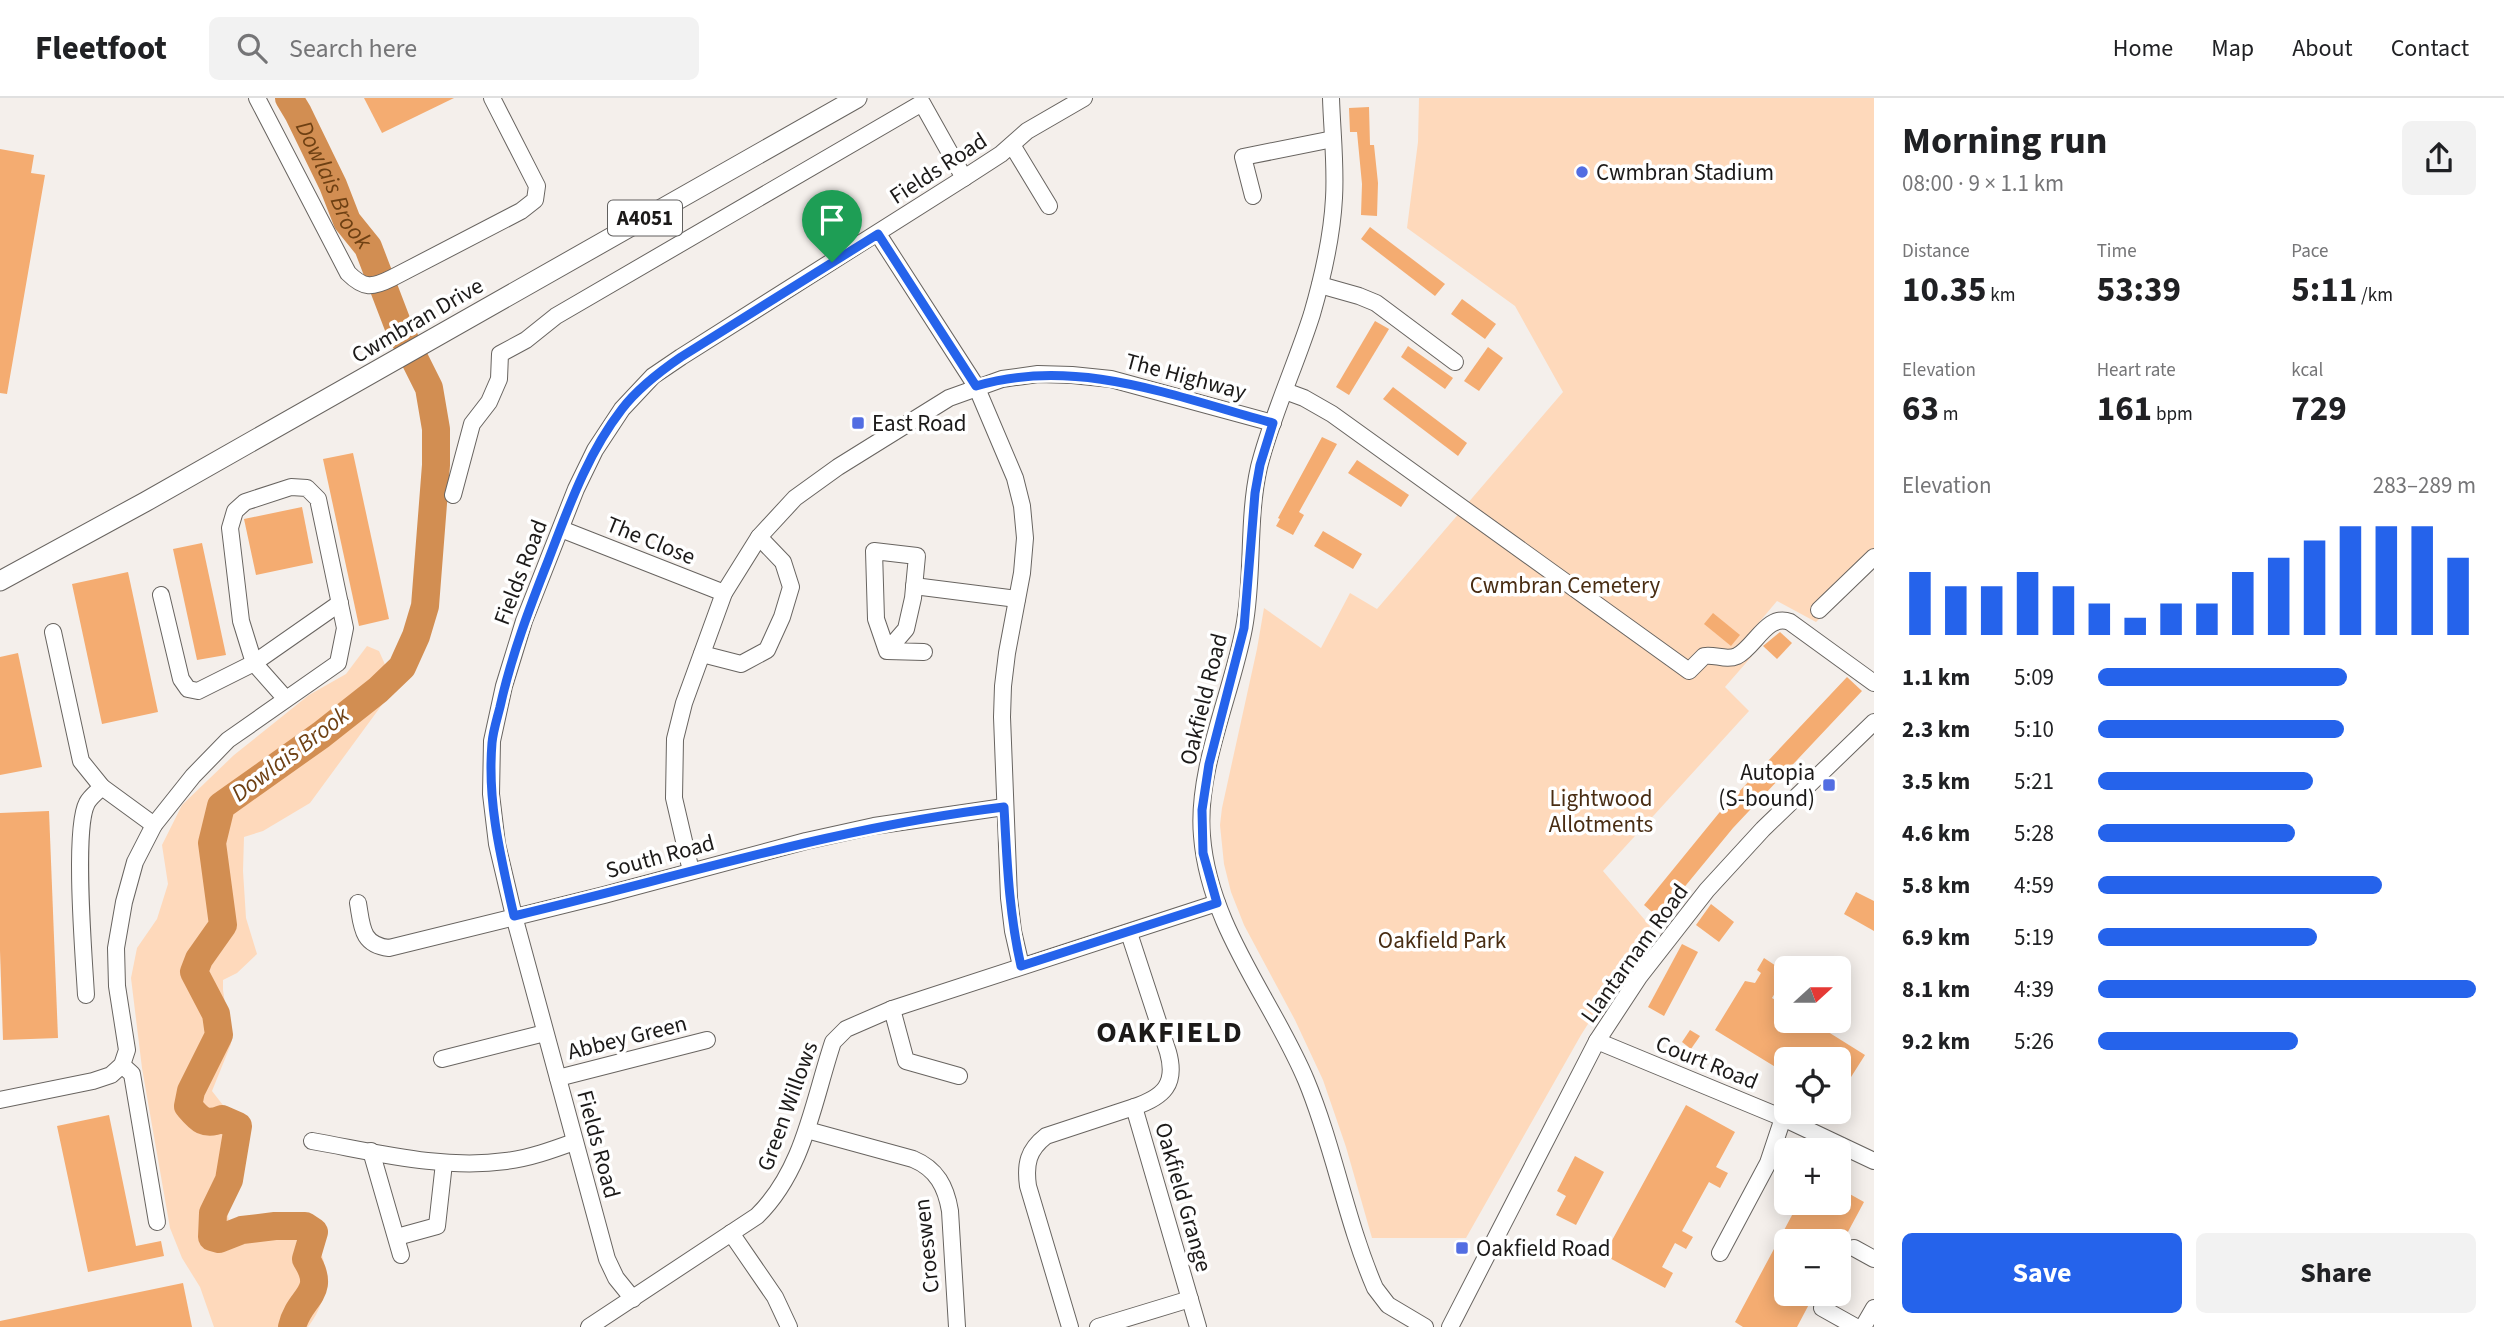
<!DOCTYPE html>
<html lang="en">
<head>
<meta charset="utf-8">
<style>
  :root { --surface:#fff; --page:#f2f2f2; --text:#202124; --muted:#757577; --line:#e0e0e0; --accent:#2563eb }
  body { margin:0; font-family:"Source Sans 3",sans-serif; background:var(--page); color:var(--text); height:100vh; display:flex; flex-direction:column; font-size:26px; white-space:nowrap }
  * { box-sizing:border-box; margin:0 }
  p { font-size:23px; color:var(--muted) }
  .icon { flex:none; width:38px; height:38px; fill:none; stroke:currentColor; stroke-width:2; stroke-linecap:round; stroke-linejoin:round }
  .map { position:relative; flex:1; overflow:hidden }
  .side { display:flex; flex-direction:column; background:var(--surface); width:630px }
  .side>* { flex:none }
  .needle { width:46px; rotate:69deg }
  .fabs { position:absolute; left:1774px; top:858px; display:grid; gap:14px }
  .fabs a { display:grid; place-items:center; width:77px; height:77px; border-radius:10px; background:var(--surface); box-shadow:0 4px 18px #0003; font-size:35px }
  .pin { position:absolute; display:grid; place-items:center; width:60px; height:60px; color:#fff; margin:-72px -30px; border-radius:50% 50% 50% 0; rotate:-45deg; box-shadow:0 0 7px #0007 }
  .pin .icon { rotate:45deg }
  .round { display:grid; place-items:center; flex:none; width:74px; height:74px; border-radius:10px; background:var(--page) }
  .headline { display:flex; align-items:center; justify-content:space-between; height:119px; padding:0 28px }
  h1 { font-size:38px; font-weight:700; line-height:52px }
  .stats { display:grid; grid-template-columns:repeat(3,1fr); gap:10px; height:119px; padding:7px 28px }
  .stats div { display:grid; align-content:center }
  .stats b { font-size:35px; font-weight:700 }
  .stats small { font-size:19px; font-weight:400 }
  .stats p { font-size:19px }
  .chart { height:196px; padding:14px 28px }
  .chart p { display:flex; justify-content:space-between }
  .chart svg { width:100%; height:126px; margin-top:7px; stroke:var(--accent); stroke-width:6 }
  .button { display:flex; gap:14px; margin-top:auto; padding:14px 28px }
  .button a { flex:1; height:80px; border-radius:10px; background:var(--accent); color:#fff; font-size:28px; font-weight:700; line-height:80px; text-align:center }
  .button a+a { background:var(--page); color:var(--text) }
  ul { padding:0 28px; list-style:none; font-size:23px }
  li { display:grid; grid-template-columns:112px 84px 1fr; align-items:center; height:52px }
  li i { height:18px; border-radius:9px; background:var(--accent) }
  header { display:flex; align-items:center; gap:42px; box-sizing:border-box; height:98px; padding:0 35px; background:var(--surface); border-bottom:2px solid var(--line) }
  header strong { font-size:33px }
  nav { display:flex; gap:38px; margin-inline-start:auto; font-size:24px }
  .search { width:490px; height:63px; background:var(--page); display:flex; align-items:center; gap:18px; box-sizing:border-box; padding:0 24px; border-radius:10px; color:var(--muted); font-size:26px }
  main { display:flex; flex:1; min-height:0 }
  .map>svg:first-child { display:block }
  .green { fill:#fed9bb }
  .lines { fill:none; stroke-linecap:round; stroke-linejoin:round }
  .river { stroke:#d28e52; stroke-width:28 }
  .building { fill:#f4ac71 }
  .minor-casing { stroke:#686460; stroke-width:18 }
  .major-casing { stroke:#686460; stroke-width:21 }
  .minor { stroke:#fff; stroke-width:16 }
  .major { stroke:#fff; stroke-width:19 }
  .route-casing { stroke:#fff; stroke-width:14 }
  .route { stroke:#2563eb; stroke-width:9 }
  .poi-dot { fill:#526de2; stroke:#fff; stroke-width:2.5 }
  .labels { text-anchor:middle; stroke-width:7; stroke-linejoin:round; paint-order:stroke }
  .shield { fill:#fff; stroke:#605f5e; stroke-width:2 }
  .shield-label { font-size:21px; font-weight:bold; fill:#1c1a19 }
  .street-label { font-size:23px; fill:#1c1a19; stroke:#fff }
  .poi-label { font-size:23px; fill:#1c1a19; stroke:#fff; text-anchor:start }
  .park-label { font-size:23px; fill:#492d13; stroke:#fff }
  .water-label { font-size:24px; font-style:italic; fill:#6e4013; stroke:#fff }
  .district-label { font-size:30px; font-weight:bold; letter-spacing:2px; fill:#1c1a19; stroke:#fff }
</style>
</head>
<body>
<header>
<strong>Fleetfoot</strong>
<div class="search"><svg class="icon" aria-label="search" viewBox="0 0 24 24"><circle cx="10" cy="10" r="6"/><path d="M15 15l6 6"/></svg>Search here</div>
<nav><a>Home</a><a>Map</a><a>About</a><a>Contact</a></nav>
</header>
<main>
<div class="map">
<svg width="1874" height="1229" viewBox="0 0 1874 1229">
  <rect width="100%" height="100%" fill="#f4efeb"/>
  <g class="green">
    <path d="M 1419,0 L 1874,0 L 1874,467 L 1816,524 L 1777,503 L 1740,547 L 1752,558 L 1725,589 L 1749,613 L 1603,773 L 1650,828 L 1581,937 L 1466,1140 L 1372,1140 L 1346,1049 L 1323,982 L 1295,922 L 1244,827 L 1231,794 L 1224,766 L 1220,727 L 1222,710 L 1257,551 L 1264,510 L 1321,550 L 1350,495 L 1377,511 L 1563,294 L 1515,208 L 1407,130 L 1418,44 Z"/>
    <path d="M 367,548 L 379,553 L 395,589 L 310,705 L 263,733 L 244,739 L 243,773 L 246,820 L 257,856 L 237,875 L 223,882 L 223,892 L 231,946 L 212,993 L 247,1038 L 227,1114 L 230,1127 L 308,1126 C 329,1162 334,1194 308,1229 L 214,1229 L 200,1189 L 182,1160 L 170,1130 L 142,970 L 131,880 L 137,850 L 157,821 L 168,786 L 162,747 L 182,707 L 234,657 L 309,597 L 346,576 Z"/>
  </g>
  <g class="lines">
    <path class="river" id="s1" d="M 289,0 L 298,15 L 333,87 L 347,123 L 368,149 L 399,230 L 429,290 L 436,331 L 436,367 L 425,508 L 416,538 L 402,569 L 378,592 L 321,637 L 221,708 L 212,745 L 223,827 L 199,861 L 194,874 L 216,916 L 219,937 L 191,993 L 188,1008 C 199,1021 204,1028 222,1021 L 238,1028 L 229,1082 L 213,1115 L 212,1139 L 219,1141 L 242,1132 L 275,1128 L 305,1128 L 314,1134 L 306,1161 C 328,1196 299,1198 292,1229"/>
  </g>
  <g class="building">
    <path d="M 364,0 L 454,0 L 382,35 Z"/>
    <path d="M 1369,9 L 1370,47 L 1374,47 L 1378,85 L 1377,118 L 1361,117 L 1362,86 L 1357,34 L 1350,34 L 1349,10 Z"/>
    <path d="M 0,51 L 34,57 L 31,75 L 45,77 L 7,296 L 0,295 Z"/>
    <path d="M 1370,129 L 1445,186 L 1435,198 L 1361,141 Z"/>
    <path d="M 1462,201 L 1496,226 L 1485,241 L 1451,216 Z"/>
    <path d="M 1375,223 L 1389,231 L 1349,297 L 1336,289 Z"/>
    <path d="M 1408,248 L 1453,280 L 1445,291 L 1401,259 Z"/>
    <path d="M 1488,249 L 1503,260 L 1479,293 L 1464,283 Z"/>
    <path d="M 1393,289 L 1467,345 L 1458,358 L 1383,301 Z"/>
    <path d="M 1322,339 L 1337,346 L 1299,414 L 1304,417 L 1293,437 L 1276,428 L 1280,421 L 1278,420 Z"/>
    <path d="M 353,355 L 389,521 L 359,528 L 323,361 Z"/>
    <path d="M 1357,362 L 1409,397 L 1401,409 L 1348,375 Z"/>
    <path d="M 302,409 L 313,465 L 256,477 L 244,421 Z"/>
    <path d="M 1323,433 L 1362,456 L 1353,471 L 1314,448 Z"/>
    <path d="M 202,445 L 226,557 L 197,562 L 173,451 Z"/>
    <path d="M 128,474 L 158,614 L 102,626 L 72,486 Z"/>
    <path d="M 1713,515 L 1740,537 L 1731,548 L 1704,526 Z"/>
    <path d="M 1780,534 L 1792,545 L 1777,561 L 1763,548 Z"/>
    <path d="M 18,555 L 42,669 L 0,677 L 0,559 Z"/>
    <path d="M 1847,579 L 1862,593 L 1733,730 L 1659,820 L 1644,807 L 1719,715 Z"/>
    <path d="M 49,713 L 58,940 L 3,942 L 0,853 L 0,715 Z"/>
    <path d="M 1856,794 L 1874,803 L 1874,833 L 1844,816 Z"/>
    <path d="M 1711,806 L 1734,824 L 1719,844 L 1696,827 Z"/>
    <path d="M 1682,846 L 1698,854 L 1664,918 L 1648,909 Z"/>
    <path d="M 1764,860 L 1787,875 L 1772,900 L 1787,909 L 1787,922 L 1809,922 L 1865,957 L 1839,998 L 1839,961 L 1787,961 L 1787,976 L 1715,932 L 1745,883 L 1755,885 L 1761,875 L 1757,872 Z"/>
    <path d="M 1690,932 L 1700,938 L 1691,951 L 1682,944 Z"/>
    <path d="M 1686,1007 L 1735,1034 L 1716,1069 L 1728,1075 L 1720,1090 L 1709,1084 L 1682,1133 L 1693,1139 L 1686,1151 L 1675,1145 L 1662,1169 L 1673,1175 L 1665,1190 L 1604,1157 Z"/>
    <path d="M 109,1017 L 136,1148 L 161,1143 L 164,1158 L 88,1174 L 57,1028 Z"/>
    <path d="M 1575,1058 L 1604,1074 L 1576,1127 L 1556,1117 L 1566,1098 L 1557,1093 Z"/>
    <path d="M 1839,1090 L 1864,1104 L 1843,1143 L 1787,1143 L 1787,1195 L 1815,1195 L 1797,1229 L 1743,1229 L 1735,1224 L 1799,1104 L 1839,1104 Z"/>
    <path d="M 183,1185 L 192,1229 L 0,1229 L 0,1223 Z"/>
  </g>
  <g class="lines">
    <defs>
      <g id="minor">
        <path d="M 257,0 L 348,175 C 364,191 372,190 392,180 L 521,113 L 535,102 L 537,88 L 492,0"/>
        <path d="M 1331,0 C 1332,33 1336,67 1334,100 C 1332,139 1323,178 1312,216 C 1296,267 1272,317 1259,369 C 1247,422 1254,477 1244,530 C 1232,595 1196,672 1202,738 C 1209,829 1272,901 1306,982 C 1334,1049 1346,1123 1375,1190 L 1388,1207 L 1425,1229"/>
        <path d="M 1012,47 L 1049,108"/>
        <path d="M 1253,98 L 1243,59 L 1333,41"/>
        <path d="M 878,136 L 976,288 L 1015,380 L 1022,408 L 1025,440 L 1022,475 L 1007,555 L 1003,588 L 1002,619 L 1009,800 L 1013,833 L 1021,868"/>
        <path d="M 1320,187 L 1359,198 L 1376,205 L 1455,264"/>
        <path d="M 1285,293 L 1304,300 L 1332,316 L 1689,573 L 1704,558 C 1715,556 1726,563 1737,558 C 1755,549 1767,515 1790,524 L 1874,585"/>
        <path d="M 453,397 L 472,326 L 489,304 L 499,281 L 500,256 L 526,242 L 556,218 L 922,5 L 964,80"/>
        <path d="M 561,431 L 724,495"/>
        <path d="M 914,488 L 1017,501"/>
        <path d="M 161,497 L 181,581 L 188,591 L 198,593 L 254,565 L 340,505"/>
        <path d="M 1819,512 L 1874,459"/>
        <path d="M 53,534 L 81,663 L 102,689 L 154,727"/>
        <path d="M 887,553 L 906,531 L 913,500 L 917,458 L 874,453 L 876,521 L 887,553 L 924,554"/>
        <path d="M 702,556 L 741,566 L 767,552 L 782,519 L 791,489 L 783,464 L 759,439"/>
        <path d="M 691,773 L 674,700 L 675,641 L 684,605 L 724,495 L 759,439 L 795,400 L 838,369 L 949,300 L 1002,281 L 1038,276 L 1072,277 L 1111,281 L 1273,325"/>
        <path d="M 358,805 C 362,828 361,847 389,850 L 604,797 L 806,743 L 874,728 L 1004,709"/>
        <path d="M 1129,835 L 1168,954 C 1177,986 1164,999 1134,1009 L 1198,1229"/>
        <path d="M 86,897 C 84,861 73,731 87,705 C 90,699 97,694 102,689"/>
        <path d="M 892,911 L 906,963 L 959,978"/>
        <path d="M 1597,943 L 1783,1020 L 1874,1063"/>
        <path d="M 442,961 L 545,935"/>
        <path d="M 122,967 L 132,976 L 157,1124"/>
        <path d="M 558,980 L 707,942"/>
        <path d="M 0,1002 L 93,983 L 111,977 L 122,967 L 127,952 L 117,888 L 116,850 L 124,804 L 135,764 L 154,727 L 193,678 L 228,642 L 338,565 L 345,530 L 318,401 L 307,390 L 291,389 L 245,404 L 235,413 L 230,430 L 241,523 L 254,565 L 285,600"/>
        <path d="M 807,1032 L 913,1061 C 937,1071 946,1089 950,1113 L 957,1229"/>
        <path d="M 312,1043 C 375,1054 442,1072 506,1063 C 530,1060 552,1052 574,1044"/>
        <path d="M 371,1053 L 401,1157"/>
        <path d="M 731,1135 L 775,1199 L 789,1229"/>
        <path d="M 397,1139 L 437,1128 L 444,1065"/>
        <path d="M 1854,1150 L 1874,1161"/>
        <path d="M 1720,1155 L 1768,1065 L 1783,1020"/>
        <path d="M 633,1201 L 616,1180 L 607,1161 L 514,818 L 497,746 L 491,696 L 492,643 L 504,588 L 524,523 L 576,391 L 595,352 L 622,311 L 653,278 L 681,259 L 964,80 L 1001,56 L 1027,33 L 1084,0"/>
        <path d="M 1822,1210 L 1856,1229"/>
        <path d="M 589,1229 L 757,1118 C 804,1072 813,1004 833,944 L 846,931 L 892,911 L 1217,805"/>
        <path d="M 1070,1229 L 1028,1088 C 1025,1066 1028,1052 1046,1038 L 1134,1009"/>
        <path d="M 1098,1229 L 1190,1201"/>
        <path d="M 1450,1229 L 1597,943 L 1639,879 L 1707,792 L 1763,731 L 1874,624"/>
        <path d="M 1863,1229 L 1874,1210"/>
      </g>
      <path id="major" d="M 0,483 L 145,404 L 857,0"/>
    </defs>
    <use href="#minor" class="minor-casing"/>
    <use href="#major" class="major-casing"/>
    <use href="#minor" class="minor"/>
    <use href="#major" class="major"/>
  </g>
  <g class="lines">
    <defs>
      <path id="route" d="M 878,136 L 976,288 C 1076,258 1176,299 1273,325 L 1260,367 L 1255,395 L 1244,530 L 1209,666 L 1202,712 L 1203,755 L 1217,805 L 1021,868 C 1009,816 1007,763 1004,709 C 837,729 678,779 514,818 C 501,760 487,705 492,645 C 493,633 497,621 500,609 C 511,559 529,511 548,463 C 568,411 587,356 622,311 C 638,290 659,274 681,259 Z"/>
    </defs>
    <use href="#route" class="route-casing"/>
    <use href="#route" class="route"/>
  </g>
  <g class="poi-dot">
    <circle cx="1582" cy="74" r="7"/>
    <rect x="851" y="318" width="14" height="14" rx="3.5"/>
    <rect x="1822" y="680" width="14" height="14" rx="3.5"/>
    <rect x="1455" y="1143" width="14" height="14" rx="3.5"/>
  </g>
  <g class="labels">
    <rect class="shield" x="608" y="102.5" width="74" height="35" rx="5"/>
    <g class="shield-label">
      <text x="645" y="127">A4051</text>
    </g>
    <g class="street-label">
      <text transform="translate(938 70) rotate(-33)" y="8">Fields Road</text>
      <text transform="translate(417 222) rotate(-30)" y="8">Cwmbran Drive</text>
      <text transform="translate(1186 278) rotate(15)" y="8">The Highway</text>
      <text transform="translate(651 442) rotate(22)" y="8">The Close</text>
      <text transform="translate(520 474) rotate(-69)" y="8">Fields Road</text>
      <text transform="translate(1203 601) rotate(-76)" y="8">Oakfield Road</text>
      <text transform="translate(660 758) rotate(-15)" y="8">South Road</text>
      <text transform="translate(1634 855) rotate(-54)" y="8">Llantarnam Road</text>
      <text transform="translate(627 939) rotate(-14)" y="8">Abbey Green</text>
      <text transform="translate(1707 964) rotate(22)" y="8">Court Road</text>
      <text transform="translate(787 1008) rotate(-70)" y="8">Green Willows</text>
      <text transform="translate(599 1046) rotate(75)" y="8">Fields Road</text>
      <text transform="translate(1184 1099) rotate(74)" y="8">Oakfield Grange</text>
      <text transform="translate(926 1148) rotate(-96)" y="8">Croeswen</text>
    </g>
    <g class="poi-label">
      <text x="1596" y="82">Cwmbran Stadium</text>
      <text x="872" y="333">East Road</text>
      <text x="1815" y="682" text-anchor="end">Autopia<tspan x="1815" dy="26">(S-bound)</tspan></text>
      <text x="1476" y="1158">Oakfield Road</text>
    </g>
    <g class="park-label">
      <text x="1565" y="495">Cwmbran Cemetery</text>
      <text x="1601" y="708">Lightwood<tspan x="1601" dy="26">Allotments</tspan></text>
      <text x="1442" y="850">Oakfield Park</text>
    </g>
    <g class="water-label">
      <text dy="8" stroke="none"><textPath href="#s1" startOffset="98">Dowlais Brook</textPath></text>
      <text transform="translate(290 656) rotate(-37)" y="8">Dowlais Brook</text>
    </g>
    <g class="district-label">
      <text x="1170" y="944">OAKFIELD</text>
    </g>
  </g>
</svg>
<div class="fabs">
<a><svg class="needle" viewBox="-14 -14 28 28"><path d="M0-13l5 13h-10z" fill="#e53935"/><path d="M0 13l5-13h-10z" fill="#757577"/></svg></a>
<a><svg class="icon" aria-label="locate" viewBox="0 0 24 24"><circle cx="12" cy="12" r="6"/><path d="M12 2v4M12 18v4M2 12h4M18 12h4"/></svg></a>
<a>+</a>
<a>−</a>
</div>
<div class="pin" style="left:832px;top:164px;background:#1e9e55"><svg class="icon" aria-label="arrive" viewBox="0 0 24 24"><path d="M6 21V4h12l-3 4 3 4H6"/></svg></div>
</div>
<section class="side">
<div class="headline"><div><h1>Morning run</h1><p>08:00 · 9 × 1.1 km</p></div><a class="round"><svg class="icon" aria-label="share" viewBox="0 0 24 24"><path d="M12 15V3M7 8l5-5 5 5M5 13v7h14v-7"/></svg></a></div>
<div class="stats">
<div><p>Distance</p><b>10.35<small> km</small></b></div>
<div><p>Time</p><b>53:39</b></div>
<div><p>Pace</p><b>5:11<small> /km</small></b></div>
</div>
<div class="stats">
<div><p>Elevation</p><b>63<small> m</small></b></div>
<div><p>Heart rate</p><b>161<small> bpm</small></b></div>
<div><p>kcal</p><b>729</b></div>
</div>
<div class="chart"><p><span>Elevation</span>283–289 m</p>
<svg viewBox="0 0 160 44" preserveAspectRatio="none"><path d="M5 44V22M15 44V27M25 44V27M35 44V22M45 44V27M55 44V33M65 44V38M75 44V33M85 44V33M95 44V22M105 44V17M115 44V11M125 44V6M135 44V6M145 44V6M155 44V17"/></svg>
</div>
<ul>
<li><b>1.1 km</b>5:09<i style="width:66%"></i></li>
<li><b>2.3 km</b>5:10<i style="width:65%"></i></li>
<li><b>3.5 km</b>5:21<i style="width:57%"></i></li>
<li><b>4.6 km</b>5:28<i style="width:52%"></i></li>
<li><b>5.8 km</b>4:59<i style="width:75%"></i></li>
<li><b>6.9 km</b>5:19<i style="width:58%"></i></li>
<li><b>8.1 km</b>4:39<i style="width:100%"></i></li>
<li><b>9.2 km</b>5:26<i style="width:53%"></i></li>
</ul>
<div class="button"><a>Save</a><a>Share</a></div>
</section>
</main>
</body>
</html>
